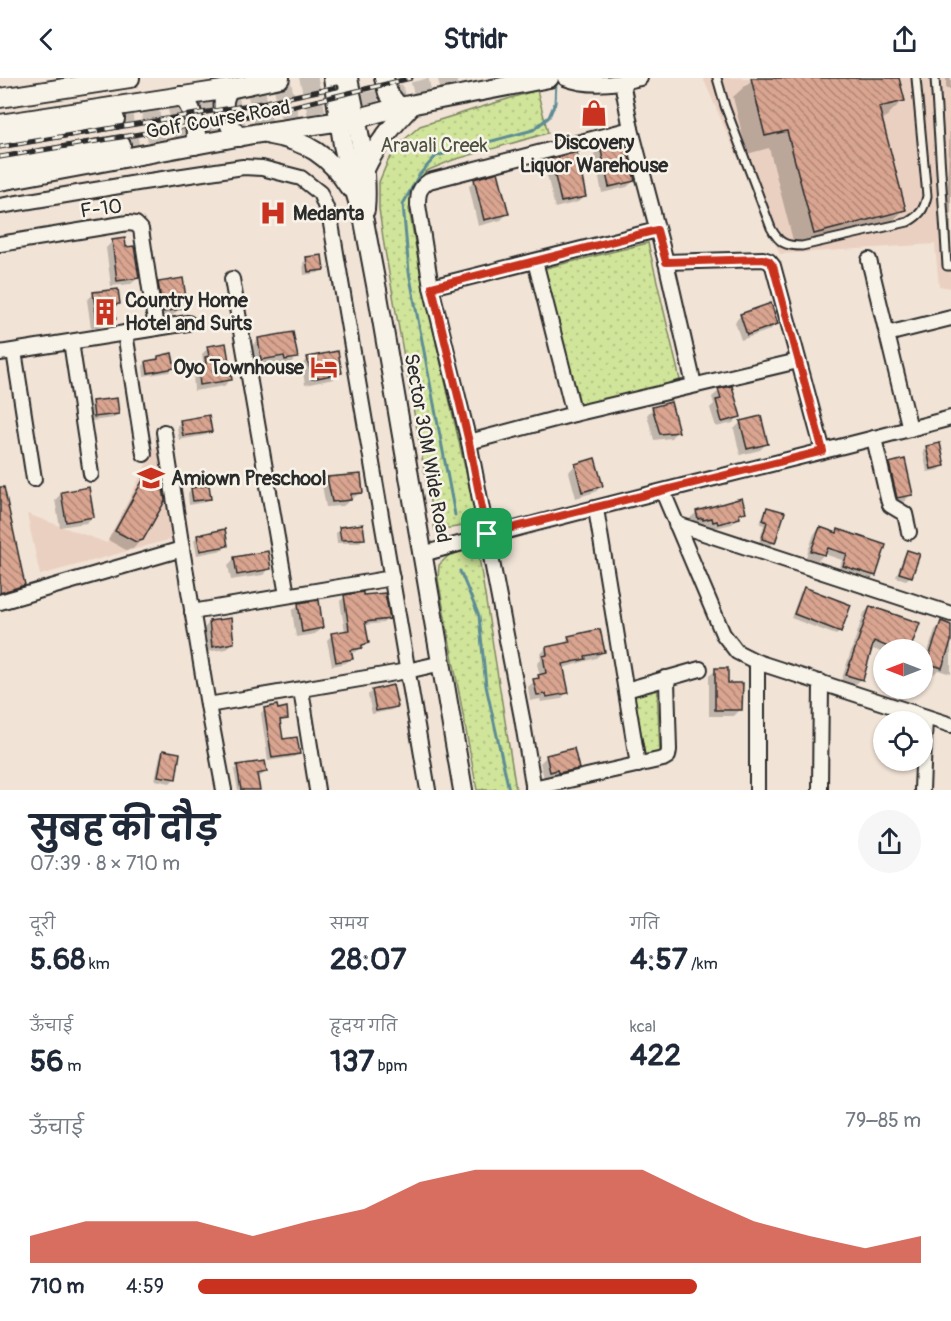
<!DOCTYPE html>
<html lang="hi">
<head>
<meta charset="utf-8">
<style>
  :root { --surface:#fff; --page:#f6f6f7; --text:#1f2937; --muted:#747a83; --accent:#c8321e }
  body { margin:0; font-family:Pangolin,"Playpen Sans Deva",sans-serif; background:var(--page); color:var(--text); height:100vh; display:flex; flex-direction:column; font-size:22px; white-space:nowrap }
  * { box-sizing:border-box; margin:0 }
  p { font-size:20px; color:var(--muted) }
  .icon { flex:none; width:33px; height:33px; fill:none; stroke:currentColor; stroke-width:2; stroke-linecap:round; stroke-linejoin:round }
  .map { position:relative; height:712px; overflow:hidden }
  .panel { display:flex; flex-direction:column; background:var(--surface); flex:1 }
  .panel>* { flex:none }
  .needle { width:39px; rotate:270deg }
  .tools { position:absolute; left:873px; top:561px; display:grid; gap:12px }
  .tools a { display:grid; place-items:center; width:60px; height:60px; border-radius:50%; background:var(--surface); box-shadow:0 2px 4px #0004; font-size:30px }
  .pin { position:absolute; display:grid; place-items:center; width:51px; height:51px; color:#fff; margin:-26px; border-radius:12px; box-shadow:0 3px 9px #0006 }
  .round { display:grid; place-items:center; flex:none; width:63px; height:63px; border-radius:32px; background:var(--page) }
  .headline { display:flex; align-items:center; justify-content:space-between; height:102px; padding:0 30px }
  h1 { font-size:33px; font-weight:700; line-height:45px }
  .metrics { display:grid; grid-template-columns:repeat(3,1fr); gap:9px; height:102px; padding:6px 30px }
  .metrics div { display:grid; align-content:center }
  .metrics b { font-size:30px; font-weight:700 }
  .metrics small { font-size:16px; font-weight:400 }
  .metrics p { font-size:16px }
  .chart { height:168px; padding:12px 30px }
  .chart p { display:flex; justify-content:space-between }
  .chart svg { width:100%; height:108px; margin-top:6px; fill:var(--accent); opacity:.7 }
  ul { padding:0 30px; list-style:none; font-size:20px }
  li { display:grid; grid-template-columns:96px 72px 1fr; align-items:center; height:45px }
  li i { height:15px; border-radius:8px; background:var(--accent) }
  header { display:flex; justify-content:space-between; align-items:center; height:78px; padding:0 30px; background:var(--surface); font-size:27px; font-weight:700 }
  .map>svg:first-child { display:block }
  .built { fill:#ead0c1 }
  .grass { fill:url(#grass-dots); stroke:#7e8862; stroke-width:1.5 }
  .shadow { fill:#0003 }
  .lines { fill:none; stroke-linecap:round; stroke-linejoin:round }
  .stream { stroke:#5d8c95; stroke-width:3 }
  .building { fill:url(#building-back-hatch); stroke:#2b2b2b; stroke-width:1.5 }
  .secondary-tunnel { stroke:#c9beb4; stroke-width:18; stroke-dasharray:18 9; stroke-linecap:butt }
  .lane-casing { stroke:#2b2b2b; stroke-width:11 }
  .street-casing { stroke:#2b2b2b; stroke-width:18 }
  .secondary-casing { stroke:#2b2b2b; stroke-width:22 }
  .lane { stroke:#f7f3e8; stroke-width:7 }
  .street { stroke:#f7f3e8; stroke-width:14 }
  .secondary { stroke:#f7f3e8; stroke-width:18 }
  .rail-casing { stroke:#2b2b2b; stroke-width:5 }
  .rail { stroke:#f7f3e8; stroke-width:3; stroke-dasharray:9; stroke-linecap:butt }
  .route-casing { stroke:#fff; stroke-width:12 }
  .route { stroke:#c8321e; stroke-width:8 }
  .labels { text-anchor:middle; stroke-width:5; stroke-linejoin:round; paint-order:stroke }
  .street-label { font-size:20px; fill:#2b2b2b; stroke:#f7f3e8 }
  .poi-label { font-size:20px; font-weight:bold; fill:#2b2b2b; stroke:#f7f3e8; text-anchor:start }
  .park-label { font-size:20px; fill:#4c5041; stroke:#f7f3e8 }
</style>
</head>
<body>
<header><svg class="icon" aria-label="back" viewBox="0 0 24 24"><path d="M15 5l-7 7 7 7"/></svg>Stridr<svg class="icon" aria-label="share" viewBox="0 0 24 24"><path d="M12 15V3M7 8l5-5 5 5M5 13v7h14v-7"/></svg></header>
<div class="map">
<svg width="951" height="712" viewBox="0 0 951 712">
  <defs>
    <pattern id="grass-dots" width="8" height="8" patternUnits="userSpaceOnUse" patternTransform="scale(1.5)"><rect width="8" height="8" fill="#d0e59a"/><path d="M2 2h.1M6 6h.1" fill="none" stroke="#b3c585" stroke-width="1.8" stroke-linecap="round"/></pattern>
    <pattern id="building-back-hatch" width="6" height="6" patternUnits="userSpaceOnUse" patternTransform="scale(1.5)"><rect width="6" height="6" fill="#d9a490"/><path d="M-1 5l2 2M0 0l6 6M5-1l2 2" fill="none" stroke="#b08676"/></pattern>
  </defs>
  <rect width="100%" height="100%" fill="#f1e3d6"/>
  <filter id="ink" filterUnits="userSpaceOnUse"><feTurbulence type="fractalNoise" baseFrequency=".0167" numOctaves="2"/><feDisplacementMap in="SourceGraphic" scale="12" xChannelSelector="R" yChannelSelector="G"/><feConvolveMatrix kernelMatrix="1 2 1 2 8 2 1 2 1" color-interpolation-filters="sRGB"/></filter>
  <g filter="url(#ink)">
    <g class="built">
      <path d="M 703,0 L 951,0 L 951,210 L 939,208 L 935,166 L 780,176 Z"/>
      <path d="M 157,365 L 175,460 L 40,497 L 27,436 L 107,465 Z"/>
    </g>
    <g class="grass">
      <path d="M 537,12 L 548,55 L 453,82 L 426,93 L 415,110 L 409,131 L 421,198 L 476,438 L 464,448 L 435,452 L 384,167 L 379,131 L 379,104 L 388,83 L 404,62 L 420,48 Z"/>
      <path d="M 648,165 L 680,302 L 579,331 L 542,191 Z"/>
      <path d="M 477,467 L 516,712 L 477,712 L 438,501 L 439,487 L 454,472 Z"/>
      <path d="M 657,609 L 660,675 L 645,677 L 634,617 Z"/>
    </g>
    <g class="shadow">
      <path d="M 754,0 L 897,0 L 903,22 L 884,41 L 881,42 L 904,132 L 885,150 L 796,174 L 769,70 L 747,76 L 733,19 Z"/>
      <rect x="946" y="0" width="5" height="11"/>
      <path d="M 951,21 L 951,182 L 946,182 L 945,166 Z"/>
      <path d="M 600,70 L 634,103 L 627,109 L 602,115 L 594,76 Z"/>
      <path d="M 552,82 L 585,118 L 578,124 L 555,130 L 545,89 Z"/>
      <path d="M 475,102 L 507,136 L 501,142 L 478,148 L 469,108 Z"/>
      <path d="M 112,164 L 125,170 L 138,200 L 131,206 L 111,208 L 106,170 Z"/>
      <path d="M 307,181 L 322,191 L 318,195 L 304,197 L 303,185 Z"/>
      <path d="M 159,205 L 185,219 L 179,225 L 180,230 L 173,237 L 157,239 L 152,212 Z"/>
      <path d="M 94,216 L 118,226 L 113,231 L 114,241 L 108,247 L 91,250 L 87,222 Z"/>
      <path d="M 741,237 L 776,245 L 770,252 L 741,262 L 735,244 Z"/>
      <path d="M 258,262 L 296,279 L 290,286 L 279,287 L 278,284 L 255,288 L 252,268 Z"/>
      <path d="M 208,270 L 230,302 L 224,308 L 194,313 L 193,295 L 203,283 L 202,276 Z"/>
      <path d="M 159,279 L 173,290 L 169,294 L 144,298 L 143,288 L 147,284 L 155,283 Z"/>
      <path d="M 308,281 L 340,294 L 334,301 L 305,307 L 302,287 Z"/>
      <path d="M 719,313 L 739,338 L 733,345 L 716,349 L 710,330 L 714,326 L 712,319 Z"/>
      <path d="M 93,325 L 118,336 L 114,340 L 91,343 L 89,329 Z"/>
      <path d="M 653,330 L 677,353 L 671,360 L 654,362 L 647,337 Z"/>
      <path d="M 181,343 L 210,353 L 206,357 L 179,362 L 177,348 Z"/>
      <path d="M 741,344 L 766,366 L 760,372 L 740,377 L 734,351 Z"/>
      <path d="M 927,369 L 943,388 L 939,392 L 927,394 L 923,373 Z"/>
      <path d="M 890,386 L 911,416 L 905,423 L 891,426 L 883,392 Z"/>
      <path d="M 575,387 L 602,408 L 595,414 L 576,420 L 569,394 Z"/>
      <path d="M 328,401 L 361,414 L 343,428 L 326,429 L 322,407 Z"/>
      <path d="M 145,402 L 142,461 L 133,471 L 126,472 L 108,462 L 136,411 Z"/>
      <path d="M 192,411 L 209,420 L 205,424 L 189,427 L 188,415 Z"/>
      <path d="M 62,415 L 93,439 L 86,445 L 60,449 L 55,422 Z"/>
      <path d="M 0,421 L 23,507 L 15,516 L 0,520 Z"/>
      <path d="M 768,430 L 774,464 L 770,468 L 759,465 L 764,447 L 760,446 L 764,434 Z"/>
      <path d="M 697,434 L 744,434 L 732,446 L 711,451 L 711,449 L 707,450 L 706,445 L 697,448 L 692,447 L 690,440 Z"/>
      <path d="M 820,450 L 836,456 L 839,453 L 875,497 L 869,503 L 839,493 L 842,482 L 824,476 L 818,483 L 806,479 L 814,456 Z"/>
      <path d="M 340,451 L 363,461 L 359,465 L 337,465 L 336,455 Z"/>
      <path d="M 198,458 L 227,468 L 223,472 L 197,477 L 194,462 Z"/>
      <path d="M 908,474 L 911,498 L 906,502 L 896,499 L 904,478 Z"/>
      <path d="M 235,480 L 270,490 L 263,497 L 231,502 L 228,487 Z"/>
      <path d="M 804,511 L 840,553 L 836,557 L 791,540 L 800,515 Z"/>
      <path d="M 345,519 L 388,540 L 383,545 L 364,547 L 367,565 L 356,574 L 350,575 L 351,580 L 346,585 L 332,588 L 327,562 L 332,557 L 345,554 L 340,523 Z"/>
      <path d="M 298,527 L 322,549 L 315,556 L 296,559 L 292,533 Z"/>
      <path d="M 870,529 L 909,572 L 884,572 L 884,575 L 870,570 L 861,601 L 855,607 L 841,603 L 864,535 Z"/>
      <path d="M 209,545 L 233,565 L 226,571 L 206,574 L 203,551 Z"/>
      <path d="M 942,545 L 951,548 L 951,596 L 938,592 L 934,596 L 922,592 L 935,552 Z"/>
      <path d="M 569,559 L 603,574 L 596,580 L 563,590 L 567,614 L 561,621 L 541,624 L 540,621 L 530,623 L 528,609 L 540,598 L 537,586 L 541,582 L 540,577 L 546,570 L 563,567 Z"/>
      <path d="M 716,592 L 741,631 L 734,638 L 709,638 L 709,598 Z"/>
      <path d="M 372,613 L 396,628 L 392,632 L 372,636 L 368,617 Z"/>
      <path d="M 265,631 L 286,640 L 279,645 L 282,663 L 298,675 L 294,679 L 268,683 L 261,635 Z"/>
      <path d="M 164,674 L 174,701 L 170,705 L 155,702 L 160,678 Z"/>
      <path d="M 546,679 L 577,690 L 570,697 L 552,701 L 551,698 L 544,700 L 540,685 Z"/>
      <path d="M 238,688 L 265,694 L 261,698 L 256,699 L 258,712 L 238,712 L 234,692 Z"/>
    </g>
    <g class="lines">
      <g class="stream">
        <path d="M 455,437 L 409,194 L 403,126 L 419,97 L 436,78 L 533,52 L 549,39 L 555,25 L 556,3"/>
        <path d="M 460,493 L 479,538 L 486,608 L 509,712"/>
      </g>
    </g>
    <g class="building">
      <path d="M 751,0 L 899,0 L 905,23 L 879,29 L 906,132 L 814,156 L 787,53 L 765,58 Z"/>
      <path d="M 625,62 L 635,103 L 609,109 L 600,68 Z"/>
      <path d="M 577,74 L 586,119 L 561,124 L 551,81 Z"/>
      <path d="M 498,94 L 509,136 L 484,142 L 474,101 Z"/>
      <path d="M 125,160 L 126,169 L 134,168 L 139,200 L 117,203 L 112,162 Z"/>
      <path d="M 322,177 L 324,192 L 308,194 L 306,179 Z"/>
      <path d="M 183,200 L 186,220 L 180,221 L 181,231 L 163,234 L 158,204 Z"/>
      <path d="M 118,211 L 120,226 L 114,227 L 116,241 L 97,244 L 93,214 Z"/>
      <path d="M 771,225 L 778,246 L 747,257 L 740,236 Z"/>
      <path d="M 293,254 L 298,280 L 285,282 L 284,278 L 261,282 L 258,260 Z"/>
      <path d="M 226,265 L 232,302 L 200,307 L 198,287 L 206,286 L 205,279 L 209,278 L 207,268 Z"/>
      <path d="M 338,273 L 342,295 L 312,301 L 307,279 Z"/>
      <path d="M 172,275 L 175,290 L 148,295 L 146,283 L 158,281 L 158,278 Z"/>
      <path d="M 732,308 L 741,339 L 722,344 L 716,322 L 721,321 L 718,311 Z"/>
      <path d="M 117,320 L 119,336 L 94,339 L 92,323 Z"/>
      <path d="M 671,324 L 679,354 L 660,356 L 652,329 Z"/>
      <path d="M 209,337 L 212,354 L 183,358 L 180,342 Z"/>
      <path d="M 761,338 L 768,366 L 747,371 L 740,343 Z"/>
      <path d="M 940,365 L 945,388 L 931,391 L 926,368 Z"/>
      <path d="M 595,380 L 603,408 L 582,414 L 575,386 Z"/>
      <path d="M 905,381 L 913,417 L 897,420 L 889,385 Z"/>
      <path d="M 361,396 L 363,415 L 351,416 L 351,422 L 332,424 L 327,399 Z"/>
      <path d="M 144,400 L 163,410 L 165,423 L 143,462 L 136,464 L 115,453 Z"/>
      <path d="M 209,407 L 211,421 L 193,423 L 191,410 Z"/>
      <path d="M 0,409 L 4,409 L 25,507 L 0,515 Z"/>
      <path d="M 89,409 L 94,439 L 66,444 L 61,414 Z"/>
      <path d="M 742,420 L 746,434 L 739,436 L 740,440 L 718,446 L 717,443 L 713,444 L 712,440 L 703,442 L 703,440 L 698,441 L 696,433 Z"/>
      <path d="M 767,429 L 785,434 L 775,465 L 762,461 L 767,444 L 763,442 Z"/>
      <path d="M 363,446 L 365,461 L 341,462 L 339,449 Z"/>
      <path d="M 820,449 L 837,455 L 838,451 L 886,467 L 876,498 L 843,488 L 847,476 L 828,470 L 825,477 L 811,473 Z"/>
      <path d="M 225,451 L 228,468 L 200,473 L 197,457 Z"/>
      <path d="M 907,472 L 920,476 L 912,499 L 899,495 Z"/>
      <path d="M 268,473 L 271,491 L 237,497 L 234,479 Z"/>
      <path d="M 804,509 L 851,527 L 841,554 L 794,536 Z"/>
      <path d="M 363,514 L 363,517 L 385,515 L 390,541 L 365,544 L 369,565 L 362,567 L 362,570 L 351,572 L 353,581 L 336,584 L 331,555 L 349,552 L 344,517 Z"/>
      <path d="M 319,522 L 323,550 L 302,554 L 298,525 Z"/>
      <path d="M 870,528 L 920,545 L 910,572 L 895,572 L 874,563 L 863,602 L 846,597 Z"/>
      <path d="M 231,540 L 234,565 L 212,569 L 209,543 Z"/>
      <path d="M 941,543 L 951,547 L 951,564 L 942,590 L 927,585 Z"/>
      <path d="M 600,551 L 605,574 L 585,578 L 586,581 L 563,586 L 569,615 L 547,619 L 546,616 L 537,617 L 533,601 L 539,600 L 538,597 L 546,595 L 543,578 L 547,577 L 546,569 L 570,564 L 568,558 Z"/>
      <path d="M 715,590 L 728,590 L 728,605 L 743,605 L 742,632 L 715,632 Z"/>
      <path d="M 393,607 L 398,629 L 376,633 L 372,612 Z"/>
      <path d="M 277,627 L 278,631 L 287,629 L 288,641 L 280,642 L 283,661 L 297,659 L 300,676 L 272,680 L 264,630 Z"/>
      <path d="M 574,670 L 579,691 L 558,695 L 557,692 L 550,694 L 546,677 Z"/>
      <path d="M 163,672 L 180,675 L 176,701 L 158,698 Z"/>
      <path d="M 265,683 L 267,694 L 257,696 L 260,712 L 241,712 L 237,687 Z"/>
    </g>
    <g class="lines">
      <g class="secondary-tunnel">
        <path d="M 115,41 L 277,13 L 331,0"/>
        <path d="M 121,67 C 236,48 352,30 466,0"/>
      </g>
      <defs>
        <g id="lane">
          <path d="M 717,0 L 725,28 L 771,150 C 779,165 785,168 802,168 L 908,144 C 920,137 924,132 927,118 L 916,0"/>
          <path d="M 935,0 L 947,188 L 951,188"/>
        </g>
        <g id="street">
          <path d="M 565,0 C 588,9 616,6 640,0"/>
          <path d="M 622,4 L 631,51"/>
          <path d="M 0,128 L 143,104 L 243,89 L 262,90 L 301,100 L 320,115 L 330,140 L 428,712"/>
          <path d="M 0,166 L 128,145 L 136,146 L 141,151 L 156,250"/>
          <path d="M 869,182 L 887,256"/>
          <path d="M 535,183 L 574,336"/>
          <path d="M 666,184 L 763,181 L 769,183 L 773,188 L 823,373"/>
          <path d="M 232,201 L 287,517"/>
          <path d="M 431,209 L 657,152"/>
          <path d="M 125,255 L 144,376"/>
          <path d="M 71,264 L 91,396"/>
          <path d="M 14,273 L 34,401"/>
          <path d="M 0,275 L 188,245"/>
          <path d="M 910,351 L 887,256 L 951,240"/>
          <path d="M 164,354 L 182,471"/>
          <path d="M 874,360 L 888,421 L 890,427 L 905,436 L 909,454"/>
          <path d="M 469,364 L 574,336 L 798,283"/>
          <path d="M 663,414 L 723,556 L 737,574 L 757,584 L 951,647"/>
          <path d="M 596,431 L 638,687"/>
          <path d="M 676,446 L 951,536"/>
          <path d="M 423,476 C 598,426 776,387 951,340"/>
          <path d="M 0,524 L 182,471 L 208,627 L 407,593 L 442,585"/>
          <path d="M 192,534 L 392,500"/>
          <path d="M 757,584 L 757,712"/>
          <path d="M 301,612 L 317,712"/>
          <path d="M 626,612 L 700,591"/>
          <path d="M 208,627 L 224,712"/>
          <path d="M 533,710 L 663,681 L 668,678 L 669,672 L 667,603 L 665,600"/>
          <path d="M 534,712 L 522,640 L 469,364 L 431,209 L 418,127 C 418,115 419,110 429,103 L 631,51 L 666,184 L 694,307"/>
          <path d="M 820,712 L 821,604"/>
          <path d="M 922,712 L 925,639"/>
        </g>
        <g id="secondary">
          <path d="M 333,0 L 343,67 L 350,97 L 364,143 L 377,212 L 463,712"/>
          <path d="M 348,0 C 356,43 369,88 365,132"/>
          <path d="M 384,0 L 388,15 L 399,29"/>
          <path d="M 229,11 C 217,28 227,46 239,59"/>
          <path d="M 181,18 C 193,27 198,53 195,67"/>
          <path d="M 0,20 L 130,0"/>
          <path d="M 0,46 L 229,11 L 280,0"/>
          <path d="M 270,57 C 306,63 329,77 349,109"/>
          <path d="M 0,60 L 115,41"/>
          <path d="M 0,88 L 121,67"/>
          <path d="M 365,91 C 377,66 393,47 412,27"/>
          <path d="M 0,103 L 253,56 L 355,41 L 399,29 L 549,0"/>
        </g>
      </defs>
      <use href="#lane" class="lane-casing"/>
      <use href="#street" class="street-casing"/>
      <use href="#secondary" class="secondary-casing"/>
      <use href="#lane" class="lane"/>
      <use href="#street" class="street"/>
      <use href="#secondary" class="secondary"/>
      <defs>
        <g id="rail">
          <path d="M 0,69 L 261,25 L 337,9"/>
          <path d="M 0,79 L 261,36 L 411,0"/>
        </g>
      </defs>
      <use href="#rail" class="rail-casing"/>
      <use href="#rail" class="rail"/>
    </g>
  </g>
  <g class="lines" filter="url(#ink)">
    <defs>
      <path id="route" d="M 657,152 L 666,184 L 763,181 L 769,183 L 773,188 L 823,373 L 487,456 L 469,364 L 432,209 Z"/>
    </defs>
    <use href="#route" class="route-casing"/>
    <use href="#route" class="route"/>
  </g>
  <defs>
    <symbol id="shop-bare" viewBox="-9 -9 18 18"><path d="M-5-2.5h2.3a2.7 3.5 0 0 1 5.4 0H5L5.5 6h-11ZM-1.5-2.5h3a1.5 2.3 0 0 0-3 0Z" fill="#c8321e" stroke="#f7f3e8" stroke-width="2.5" paint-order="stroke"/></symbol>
    <symbol id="hospital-bare" viewBox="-9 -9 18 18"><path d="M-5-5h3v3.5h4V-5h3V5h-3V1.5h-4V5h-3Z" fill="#c8321e" stroke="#f7f3e8" stroke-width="2.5" paint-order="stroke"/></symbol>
    <symbol id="building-bare" viewBox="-9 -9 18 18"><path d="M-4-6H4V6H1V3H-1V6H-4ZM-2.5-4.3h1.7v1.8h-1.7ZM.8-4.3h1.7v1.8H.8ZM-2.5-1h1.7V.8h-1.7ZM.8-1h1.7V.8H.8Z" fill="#c8321e" stroke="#f7f3e8" stroke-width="2.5" paint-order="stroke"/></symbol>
    <symbol id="hotel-bare" viewBox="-9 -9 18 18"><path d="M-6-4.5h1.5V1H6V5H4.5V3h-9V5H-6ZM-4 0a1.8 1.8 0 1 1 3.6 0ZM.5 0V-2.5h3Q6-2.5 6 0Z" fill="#c8321e" stroke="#f7f3e8" stroke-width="2.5" paint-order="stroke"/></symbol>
    <symbol id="school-bare" viewBox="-9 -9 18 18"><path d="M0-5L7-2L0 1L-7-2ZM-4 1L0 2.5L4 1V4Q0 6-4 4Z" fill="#c8321e" stroke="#f7f3e8" stroke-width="2.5" paint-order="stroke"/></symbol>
  </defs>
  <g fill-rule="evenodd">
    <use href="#shop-bare" x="575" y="16" width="38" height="38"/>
    <use href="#hospital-bare" x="254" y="116" width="38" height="38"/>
    <use href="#building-bare" x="86" y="215" width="38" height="38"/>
    <use href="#hotel-bare" x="305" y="270" width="38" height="38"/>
    <use href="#school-bare" x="132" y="381" width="38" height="38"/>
  </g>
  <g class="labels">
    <g class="street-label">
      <text transform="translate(218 41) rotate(-10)" y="7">Golf Course Road</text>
      <text transform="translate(101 130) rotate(-8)" y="7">F-10</text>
      <text transform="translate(428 370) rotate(80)" y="7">Sector 30M Wide Road</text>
    </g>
    <g class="poi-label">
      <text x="594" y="71" text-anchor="middle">Discovery<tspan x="594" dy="23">Liquor Warehouse</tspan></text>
      <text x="293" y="142">Medanta</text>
      <text x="125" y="229">Country Home<tspan x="125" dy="23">Hotel and Suits</tspan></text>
      <text x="304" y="296" text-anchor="end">Oyo Townhouse</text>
      <text x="171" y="407">Amiown Preschool</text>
    </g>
    <g class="park-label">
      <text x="434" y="74">Aravali Creek</text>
    </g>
  </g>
</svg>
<div class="tools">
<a><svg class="needle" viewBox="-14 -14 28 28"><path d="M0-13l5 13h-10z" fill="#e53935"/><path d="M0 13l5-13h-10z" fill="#747a83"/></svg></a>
<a><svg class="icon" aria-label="locate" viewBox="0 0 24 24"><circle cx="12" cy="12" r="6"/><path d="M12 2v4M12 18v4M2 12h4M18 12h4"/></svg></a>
</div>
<div class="pin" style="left:487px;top:456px;background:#1e9e55"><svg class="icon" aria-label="arrive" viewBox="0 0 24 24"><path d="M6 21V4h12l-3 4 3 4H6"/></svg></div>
</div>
<section class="panel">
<div class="headline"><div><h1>सुबह की दौड़</h1><p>07:39 · 8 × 710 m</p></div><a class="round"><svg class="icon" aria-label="share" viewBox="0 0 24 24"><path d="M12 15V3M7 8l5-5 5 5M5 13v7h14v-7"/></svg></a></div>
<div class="metrics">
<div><p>दूरी</p><b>5.68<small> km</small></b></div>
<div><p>समय</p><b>28:07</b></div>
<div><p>गति</p><b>4:57<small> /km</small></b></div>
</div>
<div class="metrics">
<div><p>ऊँचाई</p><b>56<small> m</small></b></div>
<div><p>हृदय गति</p><b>137<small> bpm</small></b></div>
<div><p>kcal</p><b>422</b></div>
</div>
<div class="chart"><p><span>ऊँचाई</span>79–85 m</p>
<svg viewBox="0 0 160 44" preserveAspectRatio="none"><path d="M0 44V33L10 27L20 27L30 27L40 33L50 27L60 22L70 11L80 6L90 6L100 6L110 6L120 17L130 27L140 33L150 38L160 33V44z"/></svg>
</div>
<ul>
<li><b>710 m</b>4:59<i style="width:69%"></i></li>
</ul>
</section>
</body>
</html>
